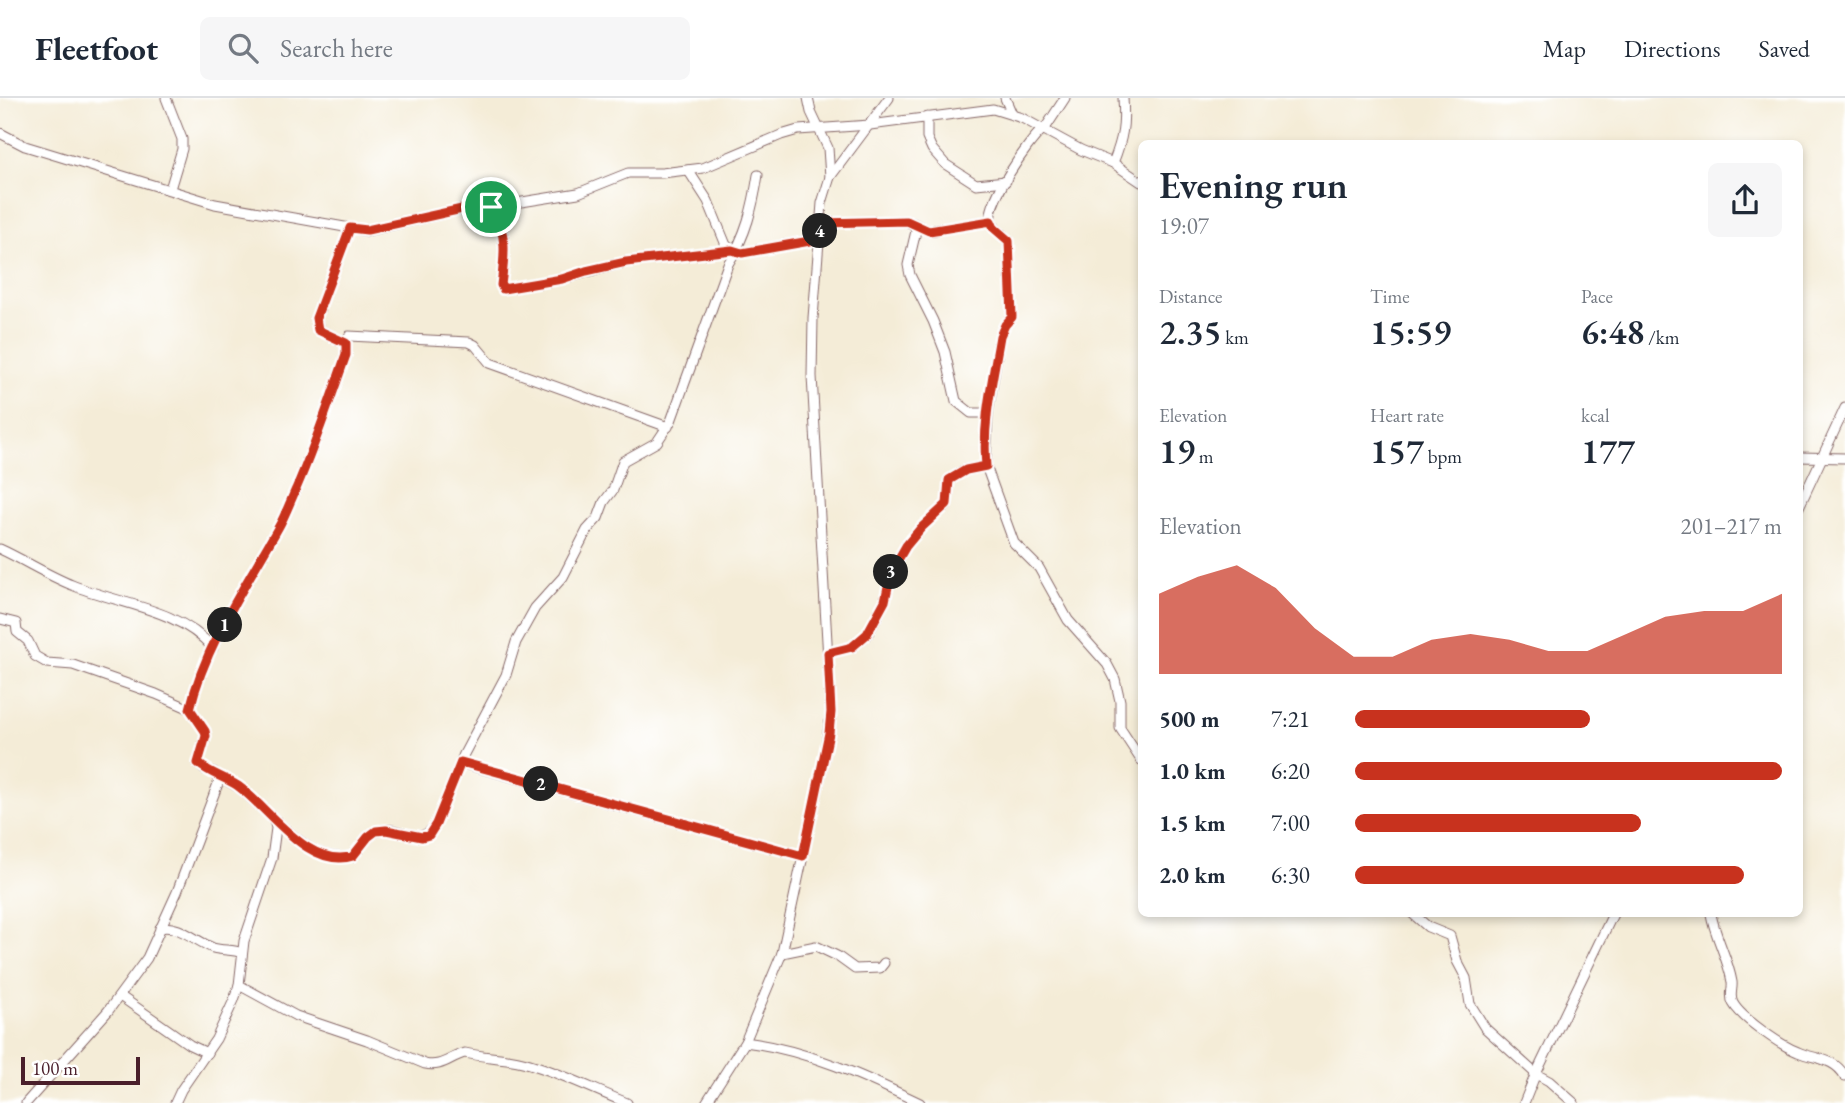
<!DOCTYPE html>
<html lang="en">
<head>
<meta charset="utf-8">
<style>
  :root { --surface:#fff; --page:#f6f6f7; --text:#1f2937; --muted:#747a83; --line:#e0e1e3; --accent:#c8321e }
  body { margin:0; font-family:"EB Garamond",serif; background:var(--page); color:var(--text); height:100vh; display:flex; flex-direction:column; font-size:26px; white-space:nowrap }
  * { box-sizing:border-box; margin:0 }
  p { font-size:23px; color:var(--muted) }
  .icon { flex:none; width:38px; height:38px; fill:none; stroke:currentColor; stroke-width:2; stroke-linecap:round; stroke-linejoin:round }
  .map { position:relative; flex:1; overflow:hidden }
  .panel { position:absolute; left:1138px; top:42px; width:665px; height:777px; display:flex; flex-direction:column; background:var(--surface); border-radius:10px; box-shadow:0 4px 10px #0003 }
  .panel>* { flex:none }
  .scale { position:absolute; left:21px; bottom:18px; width:119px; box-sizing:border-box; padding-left:7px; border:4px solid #4a1f2b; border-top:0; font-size:19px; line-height:24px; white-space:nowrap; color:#4a1f2b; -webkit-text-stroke:5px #fff; paint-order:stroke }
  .pin { position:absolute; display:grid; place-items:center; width:60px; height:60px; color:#fff; margin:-30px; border:4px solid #fff; border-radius:50%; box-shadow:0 2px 7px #0007 }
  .km { position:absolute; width:35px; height:35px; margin:-18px; border-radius:50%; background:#222; color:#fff; font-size:19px; line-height:35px; text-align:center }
  .round { display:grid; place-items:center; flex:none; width:74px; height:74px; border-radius:10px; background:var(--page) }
  .headline { display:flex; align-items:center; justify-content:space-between; height:119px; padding:0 21px }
  h1 { font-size:38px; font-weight:600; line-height:52px }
  .metrics { display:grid; grid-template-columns:repeat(3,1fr); gap:10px; height:119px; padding:7px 21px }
  .metrics div { display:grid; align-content:center }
  .metrics b { font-size:35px; font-weight:600 }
  .metrics small { font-size:19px; font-weight:400 }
  .metrics p { font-size:19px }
  .chart { height:196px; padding:14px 21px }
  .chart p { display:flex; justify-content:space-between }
  .chart svg { width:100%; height:126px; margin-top:7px; fill:var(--accent); opacity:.7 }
  ul { padding:0 21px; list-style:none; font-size:23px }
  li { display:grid; grid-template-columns:112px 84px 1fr; align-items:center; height:52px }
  li i { height:18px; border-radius:9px; background:var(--accent) }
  header { display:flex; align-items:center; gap:42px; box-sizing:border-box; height:98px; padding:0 35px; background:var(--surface); border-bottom:2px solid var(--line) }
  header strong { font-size:33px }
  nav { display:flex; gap:38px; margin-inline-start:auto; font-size:24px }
  .search { width:490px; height:63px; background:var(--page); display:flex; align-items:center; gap:18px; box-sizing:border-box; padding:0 24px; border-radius:10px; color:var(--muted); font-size:26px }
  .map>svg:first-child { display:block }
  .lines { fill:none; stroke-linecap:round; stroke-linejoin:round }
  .minor-casing { stroke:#866767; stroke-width:11 }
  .minor { stroke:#fff; stroke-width:9 }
  .route-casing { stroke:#fff; stroke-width:14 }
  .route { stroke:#c8321e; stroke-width:9 }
</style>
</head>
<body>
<header>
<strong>Fleetfoot</strong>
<div class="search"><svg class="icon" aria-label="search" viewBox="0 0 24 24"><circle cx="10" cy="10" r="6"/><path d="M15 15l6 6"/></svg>Search here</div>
<nav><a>Map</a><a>Directions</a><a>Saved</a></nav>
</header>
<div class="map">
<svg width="1845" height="1005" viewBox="0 0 1845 1005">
  <rect width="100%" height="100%" fill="#fff"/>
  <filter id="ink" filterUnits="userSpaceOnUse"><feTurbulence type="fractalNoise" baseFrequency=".0143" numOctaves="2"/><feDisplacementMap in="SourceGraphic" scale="14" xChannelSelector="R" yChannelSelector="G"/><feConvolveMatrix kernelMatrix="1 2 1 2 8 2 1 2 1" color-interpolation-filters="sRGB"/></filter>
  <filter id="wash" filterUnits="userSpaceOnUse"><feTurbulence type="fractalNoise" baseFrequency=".00686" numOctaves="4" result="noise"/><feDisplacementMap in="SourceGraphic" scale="28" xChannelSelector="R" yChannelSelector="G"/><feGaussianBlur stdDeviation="1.57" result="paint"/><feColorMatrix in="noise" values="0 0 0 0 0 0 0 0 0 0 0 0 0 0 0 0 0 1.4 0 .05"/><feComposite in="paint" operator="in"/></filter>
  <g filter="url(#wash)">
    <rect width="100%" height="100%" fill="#f4ecd7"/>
  </g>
  <g filter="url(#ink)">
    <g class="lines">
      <defs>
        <g id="minor">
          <path d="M 166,0 L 182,41 L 182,51 L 170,91"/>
          <path d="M 808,0 L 811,14 L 828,50 L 830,79"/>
          <path d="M 1005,0 L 1012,16"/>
          <path d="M 927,19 L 927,40 L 932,51 L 945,66 L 976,86 L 1006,83"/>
          <path d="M 1042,32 C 1028,44 987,104 991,122 C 993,131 1003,137 1009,143 L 1012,219 L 1005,227 L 1000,238 L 988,315 L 986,368 L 1014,445 L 1039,470 L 1068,522 L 1107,566 L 1115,581 L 1120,603 L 1120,630 L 1141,662"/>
          <path d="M 1044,32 L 1065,0"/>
          <path d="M 0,35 L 25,48 L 215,106 L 367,133 L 471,109 L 491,109 L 578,95 L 628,75 L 662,75 L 703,70 L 781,37 L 798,32 L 870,27 L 993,11 L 1022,20 L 1081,52 L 1113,65 L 1141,84"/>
          <path d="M 1113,65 C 1123,40 1125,27 1123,0"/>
          <path d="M 688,72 L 708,103 L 726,147 L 732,152 L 742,155 L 819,141"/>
          <path d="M 491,109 C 508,136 505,157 501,187 L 503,191 L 562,181 L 626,164 L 732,152"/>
          <path d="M 822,125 L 907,123 L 915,128 L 916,133 L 908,167 L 910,177 L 933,223 L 945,254 L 956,303 L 971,315 L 988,315"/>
          <path d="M 913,125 L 929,133 L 991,123"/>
          <path d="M 349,238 L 469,244 L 475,247 L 490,265 L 668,329"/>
          <path d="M 1799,359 L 1845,360"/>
          <path d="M 1799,409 L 1845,310"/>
          <path d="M 0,451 C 24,462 47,477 72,487 C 118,506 178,510 213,550"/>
          <path d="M 0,521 L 16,525 L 17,534 L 28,543 L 35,558 L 47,565 L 73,567 L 156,596 L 190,611"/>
          <path d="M 828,555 L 852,549 L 868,536 L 885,503 L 891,474 L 906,448 L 921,430 L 947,406 L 949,382 L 966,372 L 986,368"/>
          <path d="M 461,665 L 803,758"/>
          <path d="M 274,721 C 296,741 321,766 353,758 C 361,750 365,738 376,734 C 400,723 418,754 436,726 L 464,656 L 506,577 L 516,544 L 535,510 L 563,479 L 587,432 L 598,420 L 604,404 L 613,392 L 623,363 L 657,344 L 671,323 L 728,166 C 746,138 753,109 758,77"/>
          <path d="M 1413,816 L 1428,829 L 1450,838 L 1457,863 L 1466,880 L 1470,906 L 1485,930 L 1536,976 L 1549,983 L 1574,1005"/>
          <path d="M 1711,816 C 1715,839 1728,860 1732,884 C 1733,891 1729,898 1733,905 C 1741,920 1782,948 1798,954 C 1817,962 1833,959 1845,978"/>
          <path d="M 160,830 C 177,825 197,844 213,850 C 223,853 233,851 242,855"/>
          <path d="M 782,855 L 816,848 L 837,858 L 855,871 L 880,870 L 884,865"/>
          <path d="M 239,887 L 296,918 L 367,942 L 425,966 C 441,970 450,959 465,955 C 486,960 508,959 530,966 C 563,976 595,992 627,1005"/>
          <path d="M 120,898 L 190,947 L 207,955"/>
          <path d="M 745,944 C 807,952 864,978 920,1005"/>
          <path d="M 26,1005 L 108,913 L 147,860 L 177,794 L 219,683 L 214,674 L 204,671 L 198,665 L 206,638 L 205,633 L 190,611 C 205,547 246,487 278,430 C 285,418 290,404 296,391 C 315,347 330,302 346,257 L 346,245 L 319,232 L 316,220 L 350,130"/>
          <path d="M 175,1005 L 181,992 L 216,941 L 234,902 L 239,887 L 244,843 L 272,760 L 276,730 L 274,721 L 240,690 L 215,676"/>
          <path d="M 706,1005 L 745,944 L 782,855 L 824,661 L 831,614 L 812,278 L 813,220 L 822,105 L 830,79 L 889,0"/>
          <path d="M 1524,1005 L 1534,980 L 1613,816"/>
        </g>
      </defs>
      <use href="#minor" class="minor-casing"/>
      <use href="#minor" class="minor"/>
    </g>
  </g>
  <g class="lines" filter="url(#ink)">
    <defs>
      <path id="route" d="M 471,109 L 491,109 C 508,135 505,157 501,187 L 503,191 L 562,181 L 586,173 L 626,164 L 732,152 L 742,155 L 810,143 L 820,141 L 822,125 L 907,123 L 929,133 L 991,123 L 994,130 L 1009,143 L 1012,219 L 1005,227 L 1000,238 C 993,280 982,325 986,368 L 966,372 L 949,382 L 947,406 L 921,430 L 906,448 L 891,474 L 885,503 L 867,536 L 852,549 L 828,555 L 831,614 L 829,635 L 803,758 L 461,664 L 436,726 L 429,737 L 422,739 L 386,732 L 376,733 L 368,739 L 353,758 C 308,772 270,711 238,688 C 223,678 210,676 198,665 L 206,638 L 205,633 L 190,611 C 205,547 246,487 278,430 C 285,418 290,404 296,391 C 315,347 330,302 346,257 L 346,245 L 318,232 L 316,220 L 350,130 L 367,132 Z"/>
    </defs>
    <use href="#route" class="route-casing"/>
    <use href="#route" class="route"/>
  </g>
</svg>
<div class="scale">100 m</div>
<div class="pin" style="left:491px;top:109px;background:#1e9e55"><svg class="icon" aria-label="arrive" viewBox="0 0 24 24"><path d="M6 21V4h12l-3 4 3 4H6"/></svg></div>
<b class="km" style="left:225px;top:527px">1</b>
<b class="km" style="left:541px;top:686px">2</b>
<b class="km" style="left:891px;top:474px">3</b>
<b class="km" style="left:820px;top:133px">4</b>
<section class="panel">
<div class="headline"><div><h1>Evening run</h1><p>19:07</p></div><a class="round"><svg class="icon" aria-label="share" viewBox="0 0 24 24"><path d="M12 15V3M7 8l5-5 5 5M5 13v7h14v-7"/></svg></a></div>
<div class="metrics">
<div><p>Distance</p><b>2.35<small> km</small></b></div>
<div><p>Time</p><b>15:59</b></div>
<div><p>Pace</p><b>6:48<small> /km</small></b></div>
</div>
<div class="metrics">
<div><p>Elevation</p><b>19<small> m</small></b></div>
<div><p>Heart rate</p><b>157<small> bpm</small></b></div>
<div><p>kcal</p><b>177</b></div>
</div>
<div class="chart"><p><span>Elevation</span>201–217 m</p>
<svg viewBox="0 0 160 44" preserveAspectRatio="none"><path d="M0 44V16L10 10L20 6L30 14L40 28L50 38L60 38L70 32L80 30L90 32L100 36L110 36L120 30L130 24L140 22L150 22L160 16V44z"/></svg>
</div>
<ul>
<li><b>500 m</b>7:21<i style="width:55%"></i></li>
<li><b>1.0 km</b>6:20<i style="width:100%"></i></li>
<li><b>1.5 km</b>7:00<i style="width:67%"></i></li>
<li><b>2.0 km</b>6:30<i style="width:91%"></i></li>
</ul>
</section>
</div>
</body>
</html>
